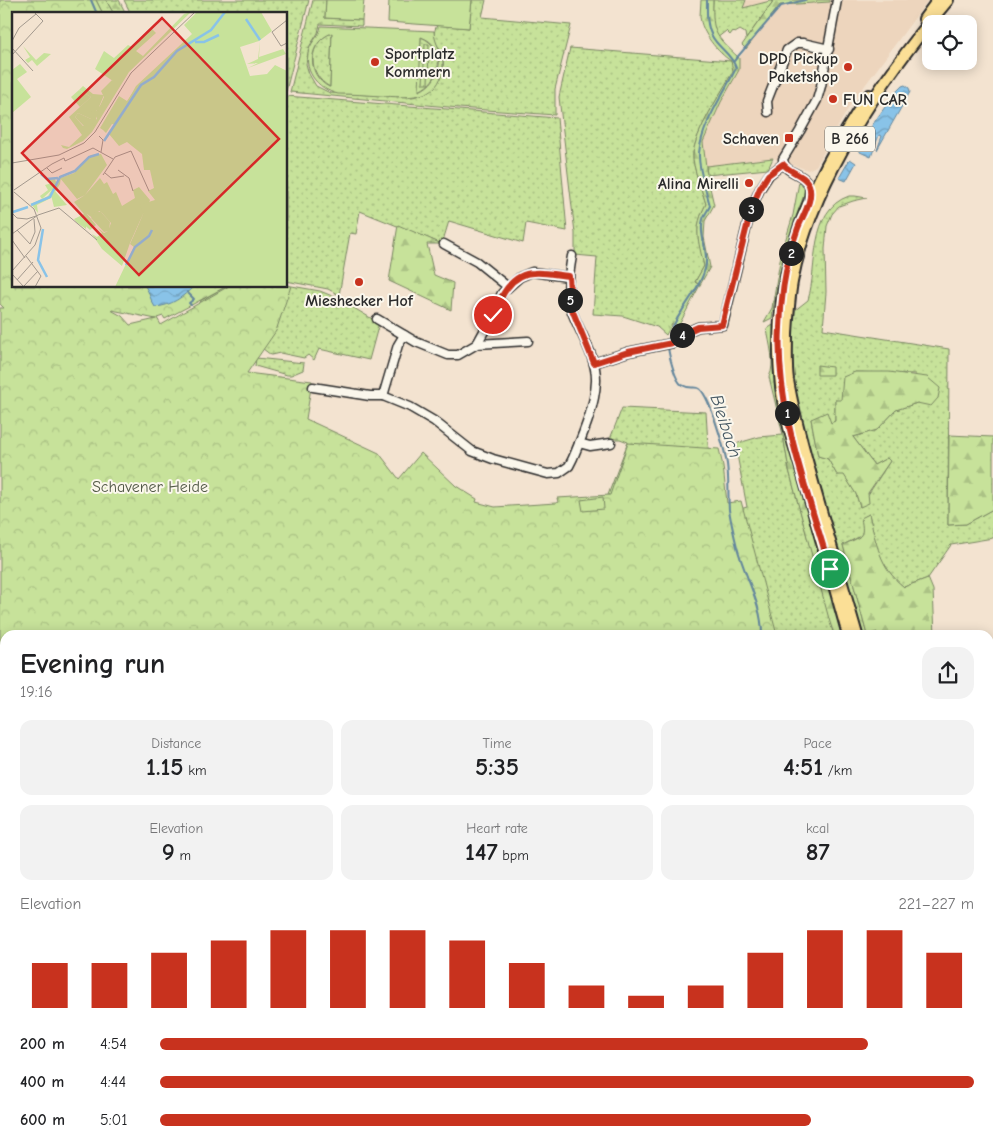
<!DOCTYPE html>
<html lang="en">
<head>
<meta charset="utf-8">
<style>
  :root { --surface:#fff; --page:#f2f2f2; --text:#202124; --muted:#757577; --accent:#c8321e }
  body { margin:0; font-family:"Comic Neue",sans-serif; background:var(--page); color:var(--text); height:100vh; display:flex; flex-direction:column; font-size:19px; white-space:nowrap }
  * { box-sizing:border-box; margin:0 }
  p { font-size:16px; color:var(--muted) }
  .icon { flex:none; width:28px; height:28px; fill:none; stroke:currentColor; stroke-width:2; stroke-linecap:round; stroke-linejoin:round }
  .map { position:relative; flex:1; overflow:hidden }
  .sheet { position:absolute; left:0px; top:630px; width:994px; height:519px; display:flex; flex-direction:column; background:var(--surface); border-radius:15px 15px 0 0; box-shadow:0 2px 12px #0003 }
  .sheet>* { flex:none }
  .controls { position:absolute; left:922px; top:15px; display:grid; gap:10px }
  .controls a { display:grid; place-items:center; width:55px; height:55px; border-radius:10px; background:var(--surface); box-shadow:0 2px 12px #0003; font-size:25px }
  .pin { position:absolute; display:grid; place-items:center; width:42px; height:42px; color:#fff; margin:-21px; border:2px solid #fff; border-radius:50%; box-shadow:0 1px 5px #0007 }
  .km { position:absolute; width:25px; height:25px; margin:-12px; border-radius:50%; background:#222; color:#fff; font-size:14px; line-height:25px; text-align:center }
  .round { display:grid; place-items:center; flex:none; width:52px; height:52px; border-radius:15px; background:var(--page) }
  .summary { display:flex; align-items:center; justify-content:space-between; height:85px; padding:0 20px }
  h1 { font-size:28px; font-weight:700; line-height:38px }
  .metrics { display:grid; grid-template-columns:repeat(3,1fr); gap:8px; height:85px; padding:5px 20px }
  .metrics div { display:grid; align-content:center; border-radius:12px; background:var(--page); text-align:center }
  .metrics b { font-size:25px; font-weight:700 }
  .metrics small { font-size:14px; font-weight:400 }
  .metrics p { font-size:14px }
  .chart { height:140px; padding:10px 20px }
  .chart p { display:flex; justify-content:space-between }
  .chart svg { width:100%; height:90px; margin-top:5px; stroke:var(--accent); stroke-width:6 }
  ul { padding:0 20px; list-style:none; font-size:16px }
  li { display:grid; grid-template-columns:80px 60px 1fr; align-items:center; height:38px }
  li i { height:12px; border-radius:6px; background:var(--accent) }
  .map>svg:first-child { display:block }
  .built { fill:#edd5bd }
  .grass { fill:url(#grass-dots); stroke:#798662; fill-rule:evenodd }
  .forest { fill:url(#forest-firs); stroke:#798662 }
  .park { fill:url(#park-crowns); stroke:#798662; fill-rule:evenodd }
  .pitch { fill:#c7e29a; stroke:#798662; fill-rule:evenodd }
  .water { fill:url(#water-waves); stroke:#63869c }
  .lines { fill:none; stroke-linecap:round; stroke-linejoin:round }
  .stream { stroke:#63869c; stroke-width:2 }
  .minor-casing { stroke:#2b2b2b; stroke-width:11 }
  .major-casing { stroke:#2b2b2b; stroke-width:14 }
  .minor { stroke:#fbf7ec; stroke-width:8 }
  .major { stroke:#fbdf96; stroke-width:10 }
  .route-casing { stroke:#fff; stroke-width:10 }
  .route { stroke:#c8321e; stroke-width:6 }
  .poi-dot { fill:#c8321e; stroke:#fbf7ec; stroke-width:2 }
  .labels { text-anchor:middle; stroke-width:4; stroke-linejoin:round; paint-order:stroke }
  .shield { fill:#fbf7ec; stroke:#696865; stroke-width:1 }
  .shield-label { font-size:15px; font-weight:bold; fill:#2b2b2b }
  .poi-label { font-size:16px; font-weight:bold; fill:#2b2b2b; stroke:#fbf7ec; text-anchor:end }
  .park-label { font-size:16px; fill:#525947; stroke:#fbf7ec }
  .water-label { font-size:18px; font-style:italic; fill:#475964; stroke:#fbf7ec }
  .inset-river { fill:none; stroke:#89c3e8; stroke-width:2.5 }
  .inset-road { fill:none; stroke:#a3998e; stroke-width:1 }
  .view { fill:#d62828; fill-opacity:0.15; stroke:#d62828; stroke-width:2.5 }
  .inset-edge { fill:none; stroke:#2b2b2b; stroke-width:2.5 }
</style>
</head>
<body>
<div class="map">
<svg width="993" height="1148" viewBox="0 0 993 1148">
  <defs>
    <pattern id="grass-dots" width="8" height="8" patternUnits="userSpaceOnUse" patternTransform="scale(1.25)"><rect width="8" height="8" fill="#c7e29a"/><path d="M2 2h.1M6 6h.1" fill="none" stroke="#abc285" stroke-width="1.8" stroke-linecap="round"/></pattern>
    <pattern id="forest-firs" width="22" height="20" patternUnits="userSpaceOnUse" patternTransform="scale(1.25)"><rect width="22" height="20" fill="#c7e29a"/><path d="M5 1l3.5 6h-7zM16 11l3.5 6h-7z" fill="#abc285"/></pattern>
    <pattern id="park-crowns" width="20" height="18" patternUnits="userSpaceOnUse" patternTransform="scale(1.25)"><rect width="20" height="18" fill="#c7e29a"/><path d="M2 6a3 3 0 1 1 6 0M12 15a3 3 0 1 1 6 0" fill="none" stroke="#abc285"/></pattern>
    <pattern id="water-waves" width="16" height="10" patternUnits="userSpaceOnUse" patternTransform="scale(1.25)"><rect width="16" height="10" fill="#89c3e8"/><path d="M0 5q4-4 8 0t8 0" fill="none" stroke="#709fbc"/></pattern>
  </defs>
  <rect width="100%" height="100%" fill="#f3e3d0"/>
  <filter id="ink" filterUnits="userSpaceOnUse"><feTurbulence type="fractalNoise" baseFrequency=".02" numOctaves="2"/><feDisplacementMap in="SourceGraphic" scale="10" xChannelSelector="R" yChannelSelector="G"/><feConvolveMatrix kernelMatrix="1 2 1 2 8 2 1 2 1" color-interpolation-filters="sRGB"/></filter>
  <g filter="url(#ink)">
    <g class="built">
      <path d="M 746,0 L 772,0 L 742,8 Z"/>
      <path d="M 830,0 L 928,0 L 849,107 L 816,166 L 808,170 L 773,158 L 706,166 L 703,142 L 721,102 L 739,70 L 739,58 L 780,5 L 830,2 Z"/>
    </g>
    <g class="grass">
      <path d="M 96,0 L 106,0 L 114,14 L 103,14 Z"/>
      <path d="M 124,0 L 309,0 L 286,91 L 286,14 L 131,14 Z"/>
      <path d="M 313,0 L 326,0 L 325,18 L 362,20 L 362,26 L 320,24 L 318,33 L 309,47 L 306,64 L 309,74 L 316,86 L 330,93 L 412,97 C 431,95 446,78 443,58 C 440,44 429,41 437,25 L 469,28 L 472,0 L 486,0 L 482,17 L 571,25 L 555,89 L 555,115 L 459,108 L 290,92 Z"/>
      <path d="M 713,0 L 746,0 L 743,8 L 774,0 L 746,39 L 745,33 L 740,30 L 735,33 L 733,31 L 730,35 L 726,31 L 717,38 L 712,20 Z"/>
      <path d="M 332,33 L 330,87 C 307,75 307,42 332,33 Z"/>
      <path d="M 421,37 C 447,48 442,82 418,91 Z"/>
      <path d="M 570,48 L 731,61 L 734,71 C 722,91 694,133 693,155 C 692,166 703,193 706,204 C 693,229 699,240 704,266 L 695,282 L 700,285 L 679,325 L 672,324 L 666,335 L 657,327 L 623,316 L 593,314 L 597,257 L 575,255 L 575,233 L 559,97 Z"/>
      <path d="M 286,96 L 557,118 L 567,231 L 526,223 L 523,243 L 449,221 L 442,244 L 360,211 L 356,234 L 350,233 L 339,295 L 328,289 L 286,281 Z"/>
      <path d="M 773,158 L 768,169 L 707,175 L 706,166 Z"/>
      <path d="M 849,196 L 855,196 L 867,198 L 853,201 L 839,206 L 832,214 L 827,226 L 825,249 L 826,292 L 823,329 L 949,349 L 948,525 L 966,524 L 993,509 L 993,538 L 951,545 L 928,578 L 904,587 C 879,567 876,544 869,514 L 862,518 C 865,539 861,535 843,545 L 867,635 L 862,635 C 848,587 834,539 820,492 C 804,433 784,373 794,311 L 808,300 C 818,267 808,210 849,196 ZM 855,372 L 915,374 L 917,403 L 896,410 L 877,430 L 853,437 L 874,465 L 887,458 L 890,461 L 860,507 L 856,494 L 844,474 L 837,475 L 828,459 L 818,456 L 811,419 L 831,423 L 835,421 L 835,400 L 841,401 Z"/>
      <path d="M 286,285 L 320,291 L 337,298 L 379,323 L 369,360 L 319,349 L 314,360 L 308,355 L 304,358 L 280,353 L 271,355 L 200,301 L 227,286 L 227,288 L 286,286 Z"/>
      <path d="M 256,358 L 304,363 L 303,370 L 291,375 L 287,375 L 255,366 Z"/>
      <path d="M 622,408 L 706,412 L 708,445 L 718,470 L 638,512 L 608,495 L 628,442 L 620,439 L 610,439 Z"/>
      <path d="M 783,435 L 789,470 L 834,635 L 765,635 L 727,513 L 747,507 L 735,444 L 759,437 Z"/>
      <path d="M 993,668 L 993,901 L 989,901 L 989,669 Z"/>
      <rect x="898" y="1144" width="23" height="4"/>
    </g>
    <g class="forest">
      <path d="M 106,0 L 119,0 L 126,14 L 114,14 Z"/>
      <path d="M 701,0 L 713,0 C 712,34 715,35 739,58 L 739,70 L 721,102 L 703,142 L 707,175 L 714,205 L 705,221 L 704,237 L 710,267 L 700,285 L 695,282 L 704,266 C 698,239 693,229 706,204 C 703,193 692,166 693,155 C 694,133 722,92 733,71 L 731,61 C 718,53 701,32 700,16 C 700,11 701,5 701,0 Z"/>
      <path d="M 774,0 L 830,0 L 830,2 L 780,5 L 746,49 L 742,45 Z"/>
      <path d="M 799,182 L 804,185 C 806,194 801,202 798,211 C 784,246 777,281 772,318 L 764,322 L 772,308 L 781,255 L 793,215 Z"/>
      <path d="M 398,225 L 442,244 L 427,244 L 434,275 L 453,283 L 451,310 L 389,281 Z"/>
      <path d="M 773,325 L 776,383 L 786,434 L 844,635 L 834,635 L 829,619 L 789,470 L 783,435 L 769,377 C 776,364 769,343 767,329 Z"/>
      <path d="M 817,365 L 832,367 L 832,375 L 817,375 Z"/>
      <path d="M 855,372 L 889,372 L 927,377 L 940,388 L 938,398 L 931,406 L 917,403 L 896,410 L 877,430 L 853,437 L 874,465 L 887,458 L 890,461 L 868,493 L 869,503 L 860,507 L 856,494 L 844,475 L 837,475 L 828,459 L 818,456 L 811,419 L 827,412 L 831,423 L 835,421 L 835,400 L 841,400 L 843,377 Z"/>
      <path d="M 949,435 L 993,437 L 993,509 L 966,524 L 948,525 Z"/>
      <path d="M 869,514 C 876,543 880,568 904,587 L 928,578 L 933,590 L 935,635 L 877,635 L 877,632 L 867,635 L 843,545 C 861,536 865,539 861,518 Z"/>
    </g>
    <path class="park" d="M 0,0 L 96,0 L 103,14 L 14,14 L 14,286 L 227,286 L 165,319 L 163,316 L 157,318 L 161,325 L 229,286 L 291,286 L 276,331 L 247,373 L 312,381 L 306,419 L 379,453 L 399,479 L 421,453 L 456,486 L 477,499 L 476,502 L 495,507 L 556,503 L 558,502 L 557,498 L 610,495 L 628,443 L 719,449 L 723,466 L 727,503 L 741,501 L 777,635 L 5,635 L 5,1144 L 804,1144 L 804,1148 L 0,1148 L 0,308 L 4,308 L 0,304 ZM 111,310 L 112,310 L 156,319 L 130,325 L 122,316 Z"/>
    <g class="pitch">
      <path d="M 326,0 L 364,0 L 362,20 L 325,18 Z"/>
      <path d="M 389,0 L 472,0 L 469,28 L 388,22 Z"/>
      <path d="M 321,26 L 434,31 C 434,44 444,53 443,67 C 440,102 406,97 381,96 C 367,95 353,94 338,94 C 317,89 301,69 310,47 C 315,37 319,37 321,26 ZM 332,33 L 330,87 L 329,87 C 306,75 307,42 332,33 ZM 421,37 C 448,46 443,82 419,91 Z"/>
      <path d="M 425,44 L 429,44 L 428,84 L 423,84 Z"/>
      <path d="M 603,497 L 604,509 L 583,511 L 581,500 Z"/>
    </g>
    <g class="water">
      <path d="M 905,85 L 909,88 L 910,92 L 877,150 L 882,136 L 879,135 L 871,157 L 860,152 C 858,141 889,102 897,91 L 902,86 Z"/>
      <path d="M 850,159 L 856,163 L 846,181 L 839,178 Z"/>
      <path d="M 145,286 L 194,286 C 183,297 171,306 155,307 C 150,300 150,293 145,286 Z"/>
    </g>
    <g class="lines">
      <g class="stream">
        <path d="M 91,0 L 97,14"/>
        <path d="M 734,61 L 781,6 L 805,0"/>
        <path d="M 187,292 L 194,299 L 189,303 L 191,305"/>
        <path d="M 668,342 C 673,315 698,295 705,269 C 710,252 698,235 703,219 C 704,215 708,210 710,206 C 706,189 698,170 699,153 C 702,123 724,94 736,68 C 732,54 718,48 712,36 C 706,25 707,12 707,0"/>
        <path d="M 668,347 C 669,355 675,381 682,385 C 696,393 697,378 708,402 C 714,415 725,450 727,464 C 729,479 728,495 729,510 C 731,522 734,535 737,547 C 745,577 762,604 762,635"/>
        <path d="M 775,1148 L 777,1144"/>
      </g>
      <defs>
        <g id="minor">
          <path d="M 768,112 L 767,101 L 787,50 L 797,43 L 803,43 L 829,49"/>
          <path d="M 809,198 C 809,194 810,189 809,186 C 805,172 783,174 783,159 L 800,131 L 817,100 L 821,86 L 837,0"/>
          <path d="M 444,244 L 477,262 L 508,287"/>
          <path d="M 377,319 L 416,342 L 448,355 L 458,355 L 477,344 L 493,315 L 502,293 L 520,277 L 532,272 L 569,277"/>
          <path d="M 477,344 L 528,341"/>
          <path d="M 594,363 L 628,352 L 673,343 L 687,332 L 698,327 L 723,325 L 751,209 L 760,189 L 769,175 L 783,164"/>
          <path d="M 313,387 L 370,396 L 383,396 L 410,407 L 434,421 L 472,451 L 493,459 L 548,474 L 559,473 L 569,466 L 573,458 C 583,434 595,407 596,381 C 597,357 579,332 571,309 C 566,292 569,273 572,256"/>
          <path d="M 383,396 L 398,345 L 404,335"/>
          <path d="M 579,443 L 590,446 L 611,443"/>
        </g>
        <g id="major">
          <path d="M 924,19 L 938,0"/>
          <path d="M 848,635 C 834,584 819,533 805,482 C 795,447 782,411 780,375 C 772,268 810,182 869,95"/>
          <path d="M 857,635 C 843,587 829,538 815,490 C 805,453 794,417 788,380 C 786,365 787,349 787,334 C 788,317 789,299 792,282 C 811,181 883,77 948,0"/>
          <path d="M 893,1144 L 893,1148"/>
          <path d="M 885,1148 L 885,1144"/>
        </g>
      </defs>
      <use href="#minor" class="minor-casing"/>
      <use href="#major" class="major-casing"/>
      <use href="#minor" class="minor"/>
      <use href="#major" class="major"/>
    </g>
  </g>
  <g class="lines" filter="url(#ink)">
    <defs>
      <path id="route" d="M 493,315 C 500,298 511,273 534,273 C 545,272 557,275 569,276 L 571,307 L 594,363 L 628,352 L 672,343 L 687,332 L 698,327 L 722,325 L 751,210 L 760,188 L 768,175 L 783,164 C 790,173 804,174 809,185 C 814,199 803,215 798,228 C 786,260 781,294 780,328 C 775,409 808,492 830,569"/>
    </defs>
    <use href="#route" class="route-casing"/>
    <use href="#route" class="route"/>
  </g>
  <g class="poi-dot">
    <circle cx="375" cy="62" r="5"/>
    <circle cx="848" cy="67" r="5"/>
    <circle cx="833" cy="99" r="5"/>
    <rect x="784" y="133" width="10" height="10" rx="2.5"/>
    <circle cx="749" cy="183" r="5"/>
    <circle cx="359" cy="282" r="5"/>
  </g>
  <g class="labels">
    <rect class="shield" x="825" y="126.5" width="50" height="25" rx="4"/>
    <g class="shield-label">
      <text x="850" y="144">B 266</text>
    </g>
    <g class="poi-label">
      <text x="385" y="59" text-anchor="start">Sportplatz<tspan x="385" dy="18">Kommern</tspan></text>
      <text x="838" y="64">DPD Pickup<tspan x="838" dy="18">Paketshop</tspan></text>
      <text x="843" y="105" text-anchor="start">FUN CAR</text>
      <text x="779" y="144">Schaven</text>
      <text x="739" y="189">Alina Mirelli</text>
      <text x="359" y="306" text-anchor="middle">Mieshecker Hof</text>
    </g>
    <g class="park-label">
      <text x="150" y="492">Schavener Heide</text>
    </g>
    <g class="water-label">
      <text transform="translate(726 426) rotate(72)" y="6">Bleibach</text>
    </g>
  </g>
  <g transform="translate(12 12)">
    <rect width="275" height="275" fill="#f3e3d0"/>
    <path d="M 179,0 L 117,60 L 80,120 L 71,129 L 55,137 L 51,136 L 49,133 L 57,135 L 70,123 L 57,105 L 79,85 L 67,78 L 71,74 L 81,82 L 92,83 L 87,95 L 102,79 L 101,69 L 83,57 L 92,39 L 102,46 L 116,33 L 120,35 L 140,17 L 144,21 L 124,39 L 131,44 L 172,2 ZM 85,98 L 85,107 L 71,114 L 63,105 L 66,101 L 79,107 ZM 248,29 L 247,45 L 271,37 L 274,42 L 236,56 L 246,51 L 235,52 L 246,47 ZM 11,34 L 24,48 L 32,41 L 39,42 L 25,54 L 20,48 L 16,51 L 13,48 L 18,45 ZM 8,52 L 15,60 L 5,67 L 19,85 L 0,101 L 0,58 ZM 128,70 L 104,113 L 100,112 L 94,121 L 91,118 L 88,116 L 107,84 L 115,89 ZM 89,142 L 95,153 L 73,183 L 88,166 L 92,172 L 95,170 L 101,182 L 104,180 L 110,194 L 123,186 L 121,178 L 127,175 L 138,188 L 122,234 L 119,232 L 132,200 L 118,231 L 110,254 L 90,237 L 80,222 L 85,225 L 90,221 L 86,216 L 92,221 L 96,219 L 99,211 L 90,201 L 87,199 L 82,207 L 75,202 L 74,217 L 64,210 L 62,207 L 72,202 L 62,190 L 73,183 L 65,187 L 48,166 L 62,161 L 79,143 ZM 43,167 L 45,173 L 30,187 L 28,184 L 36,178 L 33,173 L 40,171 L 35,168 ZM 42,178 L 55,193 L 42,195 L 39,183 Z" fill="#c7e29a" fill-rule="evenodd"/>
    <path d="M 100,68 L 104,71 L 104,78 L 94,95 L 87,96 L 92,85 L 89,79 ZM 67,78 L 79,85 L 68,95 L 59,85 ZM 87,98 L 82,114 L 80,111 L 73,115 L 63,105 L 66,101 L 79,107 L 78,100 ZM 79,143 L 64,159 L 49,165 L 48,172 L 39,186 L 25,193 L 26,201 L 19,192 L 36,184 L 48,164 L 61,160 Z" fill="#c7e29a"/>
    <path d="M 185,0 L 249,0 L 260,19 L 247,29 L 228,35 L 238,64 L 255,62 L 263,53 L 275,59 L 275,275 L 103,275 L 122,235 L 118,232 L 132,201 L 127,193 L 143,188 L 136,179 L 142,176 L 138,158 L 132,158 L 130,142 L 115,130 L 107,134 L 97,122 L 124,74 L 180,22 L 172,13 Z" fill="#c7e29a"/>
    <path d="M 83,200 L 89,200 L 98,210 L 97,219 L 92,220 L 79,206 ZM 75,202 L 84,213 L 78,218 L 67,208 Z" fill="#c7e29a"/>
    <path class="inset-river" d="M 234,7 L 248,28M 183,30 L 192,30 L 207,23M 92,129 L 129,73 L 142,65 L 165,39 L 199,18 L 213,0M 29,162 L 35,167 L 46,166M 19,193 L 38,185 L 48,165 L 63,159 L 77,145 L 87,142M 1,200 L 16,195M 31,217 L 26,248 L 35,265M 114,253 L 123,235 L 137,224 L 140,218"/>
    <path class="inset-road" d="M 275,8 L 260,20 L 269,34 L 275,31M 0,29 L 7,16 L 24,2M 0,36 L 21,59M 0,43 L 31,9 L 22,0M 87,124 L 91,128 L 89,140M 81,136 L 101,147M 53,149 L 81,136M 0,151 L 47,143 L 72,131 L 83,120 L 119,61 L 183,0M 35,156 L 40,161 L 50,156M 106,158 L 117,166 L 121,179M 93,161 L 99,166 L 112,164M 91,163 L 103,145 L 119,139 L 137,179M 2,178 L 40,152 L 52,146 L 53,149M 0,201 L 5,206 L 15,207 L 24,204M 5,218 L 18,232 L 23,220 L 22,207M 0,222 L 26,203 L 47,196 L 85,228M 0,228 L 13,246M 14,244 L 29,264 L 23,275M 0,259 L 23,233 L 29,216 L 22,197 L 2,180M 0,262 L 12,275M 5,268 L 21,250M 12,274 L 26,259"/>
    <path class="view" d="M 150,6 L 267,127 L 127,263 L 10,141 Z"/>
    <rect width="275" height="275" class="inset-edge"/>
  </g>
</svg>
<div class="controls">
<a><svg class="icon" aria-label="locate" viewBox="0 0 24 24"><circle cx="12" cy="12" r="6"/><path d="M12 2v4M12 18v4M2 12h4M18 12h4"/></svg></a>
</div>
<div class="pin" style="left:830px;top:569px;background:#1e9e55"><svg class="icon" aria-label="arrive" viewBox="0 0 24 24"><path d="M6 21V4h12l-3 4 3 4H6"/></svg></div>
<div class="pin" style="left:493px;top:315px;background:#d93025"><svg class="icon" aria-label="check" viewBox="0 0 24 24"><path d="M5 12l5 5 9-10"/></svg></div>
<b class="km" style="left:787px;top:413px">1</b>
<b class="km" style="left:791px;top:253px">2</b>
<b class="km" style="left:751px;top:209px">3</b>
<b class="km" style="left:682px;top:335px">4</b>
<b class="km" style="left:570px;top:300px">5</b>
<section class="sheet">
<div class="summary"><div><h1>Evening run</h1><p>19:16</p></div><a class="round"><svg class="icon" aria-label="share" viewBox="0 0 24 24"><path d="M12 15V3M7 8l5-5 5 5M5 13v7h14v-7"/></svg></a></div>
<div class="metrics">
<div><p>Distance</p><b>1.15<small> km</small></b></div>
<div><p>Time</p><b>5:35</b></div>
<div><p>Pace</p><b>4:51<small> /km</small></b></div>
</div>
<div class="metrics">
<div><p>Elevation</p><b>9<small> m</small></b></div>
<div><p>Heart rate</p><b>147<small> bpm</small></b></div>
<div><p>kcal</p><b>87</b></div>
</div>
<div class="chart"><p><span>Elevation</span>221–227 m</p>
<svg viewBox="0 0 160 44" preserveAspectRatio="none"><path d="M5 44V22M15 44V22M25 44V17M35 44V11M45 44V6M55 44V6M65 44V6M75 44V11M85 44V22M95 44V33M105 44V38M115 44V33M125 44V17M135 44V6M145 44V6M155 44V17"/></svg>
</div>
<ul>
<li><b>200 m</b>4:54<i style="width:87%"></i></li>
<li><b>400 m</b>4:44<i style="width:100%"></i></li>
<li><b>600 m</b>5:01<i style="width:80%"></i></li>
</ul>
</section>
</div>
</body>
</html>
